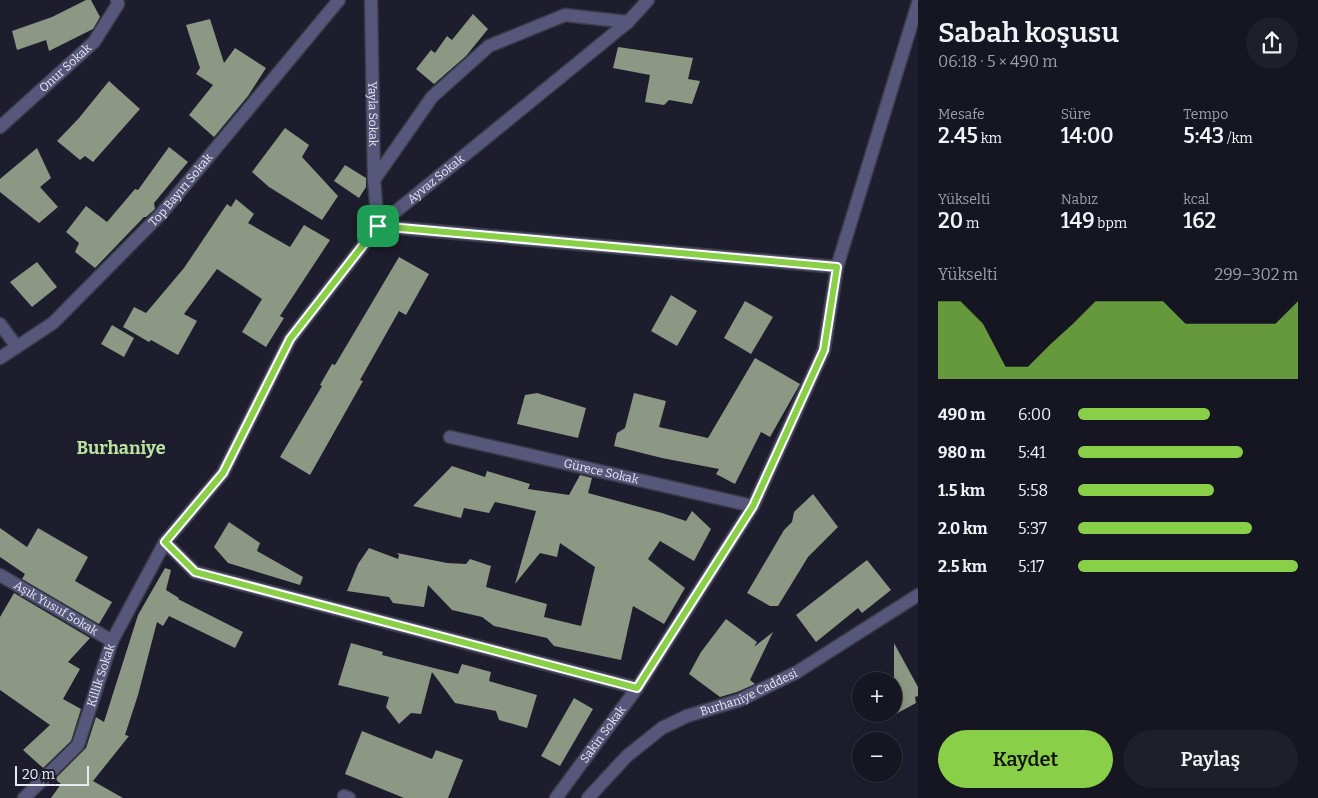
<!DOCTYPE html>
<html lang="tr">
<head>
<meta charset="utf-8">
<style>
  :root { --surface:#161622; --page:#1f1f2a; --text:#f1f3f6; --muted:#9e9fa5; --line:#353540; --accent:#89cf48 }
  body { margin:0; font-family:Bitter,serif; background:var(--page); color:var(--text); height:100vh; display:flex; flex-direction:column; font-size:19px; white-space:nowrap }
  * { box-sizing:border-box; margin:0 }
  p { font-size:16px; color:var(--muted) }
  .icon { flex:none; width:28px; height:28px; fill:none; stroke:currentColor; stroke-width:2; stroke-linecap:round; stroke-linejoin:round }
  .map { position:relative; flex:1; overflow:hidden }
  .panel { display:flex; flex-direction:column; background:var(--surface); width:400px }
  .panel>* { flex:none }
  .tools { position:absolute; left:852px; top:672px; display:grid; gap:10px }
  .tools a { display:grid; place-items:center; width:50px; height:50px; border-radius:50%; background:var(--surface); box-shadow:0 2px 8px #0003,0 0 0 1px var(--line); font-size:25px }
  .scale { position:absolute; left:15px; bottom:12px; width:74px; box-sizing:border-box; padding-left:5px; border:2px solid #e9e9f4; border-top:0; font-size:14px; line-height:18px; white-space:nowrap; color:#e9e9f4; -webkit-text-stroke:4px #1d1d2d; paint-order:stroke }
  .pin { position:absolute; display:grid; place-items:center; width:42px; height:42px; color:#fff; margin:-21px; border-radius:10px; box-shadow:0 2px 8px #0006 }
  .round { display:grid; place-items:center; flex:none; width:52px; height:52px; border-radius:26px; background:var(--page) }
  .headline { display:flex; align-items:center; justify-content:space-between; height:85px; padding:0 20px }
  h1 { font-size:28px; font-weight:600; line-height:38px }
  .figures { display:grid; grid-template-columns:repeat(3,1fr); gap:8px; height:85px; padding:5px 20px }
  .figures div { display:grid; align-content:center }
  .figures b { font-size:21px; font-weight:600 }
  .figures small { font-size:14px; font-weight:400 }
  .figures p { font-size:14px }
  .chart { height:140px; padding:10px 20px }
  .chart p { display:flex; justify-content:space-between }
  .chart svg { width:100%; height:90px; margin-top:5px; fill:var(--accent); opacity:.7 }
  .button { display:flex; gap:10px; margin-top:auto; padding:10px 20px }
  .button a { flex:1; height:58px; border-radius:30px; background:var(--accent); color:#111; font-size:20px; font-weight:600; line-height:58px; text-align:center }
  .button a+a { background:var(--page); color:var(--text) }
  ul { padding:0 20px; list-style:none; font-size:16px }
  li { display:grid; grid-template-columns:80px 60px 1fr; align-items:center; height:38px }
  li i { height:12px; border-radius:6px; background:var(--accent) }
  main { display:flex; flex:1; min-height:0 }
  .map>svg:first-child { display:block }
  .building { fill:#8c9784 }
  .lines { fill:none; stroke-linecap:round; stroke-linejoin:round }
  .street-casing { stroke:#3a3a49; stroke-width:15 }
  .street { stroke:#56577a; stroke-width:12 }
  .route-casing { stroke:#fff; stroke-width:10 }
  .route { stroke:#89cf48; stroke-width:6 }
  .labels { text-anchor:middle; stroke-width:5; stroke-linejoin:round; paint-order:stroke }
  .street-label { font-size:12px; fill:#e9e9f4; stroke:#1d1d2d }
  .district-label { font-size:18px; font-weight:bold; fill:#bbe39f; stroke:#1d1d2d }
</style>
</head>
<body>
<main>
<div class="map">
<svg width="918" height="798" viewBox="0 0 918 798">
  <rect width="100%" height="100%" fill="#1d1d2d"/>
  <g class="building">
    <path d="M 86,0 L 91,0 L 100,17 L 93,29 L 49,51 L 46,40 L 17,50 L 12,31 L 52,17 Z"/>
    <path d="M 473,14 L 488,29 L 466,56 L 434,84 L 416,69 L 431,50 L 435,53 L 447,36 L 452,40 Z"/>
    <path d="M 210,19 L 224,63 L 235,48 L 266,68 L 248,96 L 214,137 L 189,115 L 213,85 L 196,74 L 200,68 L 186,25 Z"/>
    <path d="M 618,47 L 693,58 L 688,79 L 700,81 L 692,104 L 669,100 L 664,105 L 645,102 L 650,75 L 613,68 Z"/>
    <path d="M 109,81 L 140,109 L 93,162 L 85,156 L 80,160 L 57,141 L 79,118 Z"/>
    <path d="M 285,128 L 309,145 L 302,157 L 338,196 L 322,220 L 269,187 L 252,172 Z"/>
    <path d="M 169,147 L 188,162 L 154,203 L 155,209 L 146,217 L 144,217 L 95,268 L 75,252 L 79,243 L 66,232 L 86,206 L 107,222 L 135,189 L 138,190 Z"/>
    <path d="M 37,148 L 51,178 L 40,187 L 58,207 L 39,223 L 0,192 L 0,179 Z"/>
    <path d="M 345,165 L 366,178 L 366,187 L 359,198 L 334,181 Z"/>
    <path d="M 236,199 L 254,214 L 248,223 L 290,247 L 304,225 L 330,240 L 280,316 L 284,318 L 266,347 L 242,332 L 262,299 L 217,269 L 184,314 L 197,321 L 178,355 L 151,340 L 149,342 L 123,327 L 134,307 L 146,313 L 184,268 L 227,204 L 231,207 Z"/>
    <path d="M 399,257 L 429,274 L 406,315 L 399,311 L 360,380 L 363,381 L 310,475 L 280,457 L 322,386 L 320,385 L 332,364 L 335,365 Z"/>
    <path d="M 37,262 L 57,287 L 32,307 L 10,282 Z"/>
    <path d="M 671,295 L 697,311 L 677,346 L 651,331 Z"/>
    <path d="M 745,301 L 773,317 L 751,354 L 724,338 Z"/>
    <path d="M 112,325 L 134,338 L 124,357 L 101,344 Z"/>
    <path d="M 755,358 L 800,384 L 770,437 L 761,432 L 735,484 L 716,474 L 719,469 L 662,458 L 614,446 L 617,433 L 625,428 L 634,393 L 666,401 L 659,427 L 708,438 Z"/>
    <path d="M 537,393 L 586,408 L 578,438 L 517,424 L 525,395 Z"/>
    <path d="M 452,466 L 485,477 L 487,471 L 530,484 L 528,489 L 569,495 L 580,475 L 592,478 L 588,493 L 662,513 L 686,521 L 692,511 L 711,529 L 694,561 L 660,541 L 648,559 L 685,588 L 664,624 L 633,606 L 621,660 L 554,646 L 547,638 L 494,626 L 482,617 L 452,610 L 428,585 L 424,607 L 393,603 L 389,597 L 347,591 L 358,564 L 369,548 L 398,559 L 399,555 L 397,553 L 447,563 L 466,564 L 470,559 L 491,566 L 486,587 L 547,604 L 544,617 L 581,626 L 595,567 L 560,543 L 557,557 L 540,553 L 515,584 L 536,511 L 495,502 L 489,513 L 464,508 L 461,518 L 413,506 Z"/>
    <path d="M 813,494 L 838,527 L 808,557 L 778,606 L 770,606 L 747,593 L 784,530 L 792,522 L 794,512 Z"/>
    <path d="M 229,522 L 260,543 L 257,551 L 303,577 L 300,585 L 228,563 L 214,547 Z"/>
    <path d="M 0,528 L 27,547 L 38,528 L 88,557 L 75,581 L 112,602 L 99,624 L 22,579 L 25,574 L 0,557 Z"/>
    <path d="M 867,560 L 891,590 L 862,613 L 858,608 L 816,642 L 796,615 Z"/>
    <path d="M 165,568 L 171,570 L 166,590 L 179,598 L 178,599 L 243,632 L 235,648 L 169,616 L 163,626 L 157,622 L 138,695 L 125,735 L 129,736 L 93,781 L 123,798 L 51,798 L 61,784 L 55,779 L 86,748 L 96,717 L 104,722 L 138,615 Z"/>
    <path d="M 14,593 L 90,638 L 68,662 L 80,669 L 63,699 L 81,709 L 71,741 L 43,768 L 23,750 L 50,725 L 0,690 L 0,617 Z"/>
    <path d="M 726,619 L 757,642 L 754,647 L 773,632 L 750,680 L 755,684 L 737,692 L 720,697 L 689,674 L 701,652 Z"/>
    <path d="M 351,643 L 383,652 L 382,655 L 458,674 L 462,664 L 491,672 L 489,681 L 537,695 L 527,728 L 499,720 L 496,711 L 455,703 L 432,672 L 421,714 L 411,713 L 399,724 L 386,707 L 389,697 L 338,685 Z"/>
    <path d="M 894,643 L 918,687 L 918,696 L 915,697 L 916,703 L 894,715 Z"/>
    <path d="M 574,698 L 593,709 L 560,766 L 541,756 Z"/>
    <path d="M 362,731 L 432,759 L 436,750 L 463,760 L 448,798 L 404,798 L 345,774 Z"/>
  </g>
  <g class="lines">
    <defs>
      <g id="street">
        <path id="s1" d="M 371,0 L 374,180 L 378,226 L 837,267"/>
        <path id="s2" d="M 0,127 L 94,42 L 118,4 L 117,0"/>
        <path d="M 374,180 L 432,97 L 489,46 L 565,15 L 628,22"/>
        <path d="M 0,324 L 17,347"/>
        <path id="s3" d="M 0,358 L 53,323 L 161,214 L 339,0"/>
        <path id="s4" d="M 450,437 L 753,506"/>
        <path d="M 165,542 L 195,572 L 637,688"/>
        <path id="s5" d="M 0,575 L 112,641"/>
        <path d="M 344,796 L 349,798"/>
        <path id="s6" d="M 24,798 L 78,745 L 112,641 L 165,542 L 223,473 L 290,339 L 378,226 L 628,22 L 648,0"/>
        <path id="s7" d="M 556,798 L 637,688 L 753,506 L 824,350 L 837,267 L 918,3"/>
        <path id="s8" d="M 588,798 L 627,756 L 662,728 L 687,716 L 740,700 L 797,672 L 918,595"/>
      </g>
    </defs>
    <use href="#street" class="street-casing"/>
    <use href="#street" class="street"/>
  </g>
  <g class="lines">
    <defs>
      <path id="route" d="M 378,226 L 837,267 L 824,350 L 753,506 L 637,688 L 195,572 L 165,542 L 223,473 L 290,339 Z"/>
    </defs>
    <use href="#route" class="route-casing"/>
    <use href="#route" class="route"/>
  </g>
  <g class="labels">
    <g class="street-label">
      <text dy="4" stroke="none"><textPath href="#s2" startOffset="88">Onur Sokak</textPath></text>
      <text dy="4" stroke="none"><textPath href="#s1" startOffset="114">Yayla Sokak</textPath></text>
      <text dy="4" stroke="none"><textPath href="#s6" startOffset="755">Ayvaz Sokak</textPath></text>
      <text dy="4" stroke="none"><textPath href="#s3" startOffset="248">Top Bayırı Sokak</textPath></text>
      <text dy="4" stroke="none"><textPath href="#s4" startOffset="155">Gürece Sokak</textPath></text>
      <text dy="4" stroke="none"><textPath href="#s5" startOffset="65">Aşık Yusuf Sokak</textPath></text>
      <text dy="4" stroke="none"><textPath href="#s6" startOffset="149">Killik Sokak</textPath></text>
      <text dy="4" stroke="none"><textPath href="#s8" startOffset="196">Burhaniye Caddesi</textPath></text>
      <text dy="4" stroke="none"><textPath href="#s7" startOffset="79">Sakin Sokak</textPath></text>
    </g>
    <g class="district-label">
      <text x="121" y="454">Burhaniye</text>
    </g>
  </g>
</svg>
<div class="tools">
<a>+</a>
<a>−</a>
</div>
<div class="scale">20 m</div>
<div class="pin" style="left:378px;top:226px;background:#1e9e55"><svg class="icon" aria-label="arrive" viewBox="0 0 24 24"><path d="M6 21V4h12l-3 4 3 4H6"/></svg></div>
</div>
<section class="panel">
<div class="headline"><div><h1>Sabah koşusu</h1><p>06:18 · 5 × 490 m</p></div><a class="round"><svg class="icon" aria-label="share" viewBox="0 0 24 24"><path d="M12 15V3M7 8l5-5 5 5M5 13v7h14v-7"/></svg></a></div>
<div class="figures">
<div><p>Mesafe</p><b>2.45<small> km</small></b></div>
<div><p>Süre</p><b>14:00</b></div>
<div><p>Tempo</p><b>5:43<small> /km</small></b></div>
</div>
<div class="figures">
<div><p>Yükselti</p><b>20<small> m</small></b></div>
<div><p>Nabız</p><b>149<small> bpm</small></b></div>
<div><p>kcal</p><b>162</b></div>
</div>
<div class="chart"><p><span>Yükselti</span>299–302 m</p>
<svg viewBox="0 0 160 44" preserveAspectRatio="none"><path d="M0 44V6L10 6L20 17L30 38L40 38L50 27L60 17L70 6L80 6L90 6L100 6L110 17L120 17L130 17L140 17L150 17L160 6V44z"/></svg>
</div>
<ul>
<li><b>490 m</b>6:00<i style="width:60%"></i></li>
<li><b>980 m</b>5:41<i style="width:75%"></i></li>
<li><b>1.5 km</b>5:58<i style="width:62%"></i></li>
<li><b>2.0 km</b>5:37<i style="width:79%"></i></li>
<li><b>2.5 km</b>5:17<i style="width:100%"></i></li>
</ul>
<div class="button"><a>Kaydet</a><a>Paylaş</a></div>
</section>
</main>
</body>
</html>
